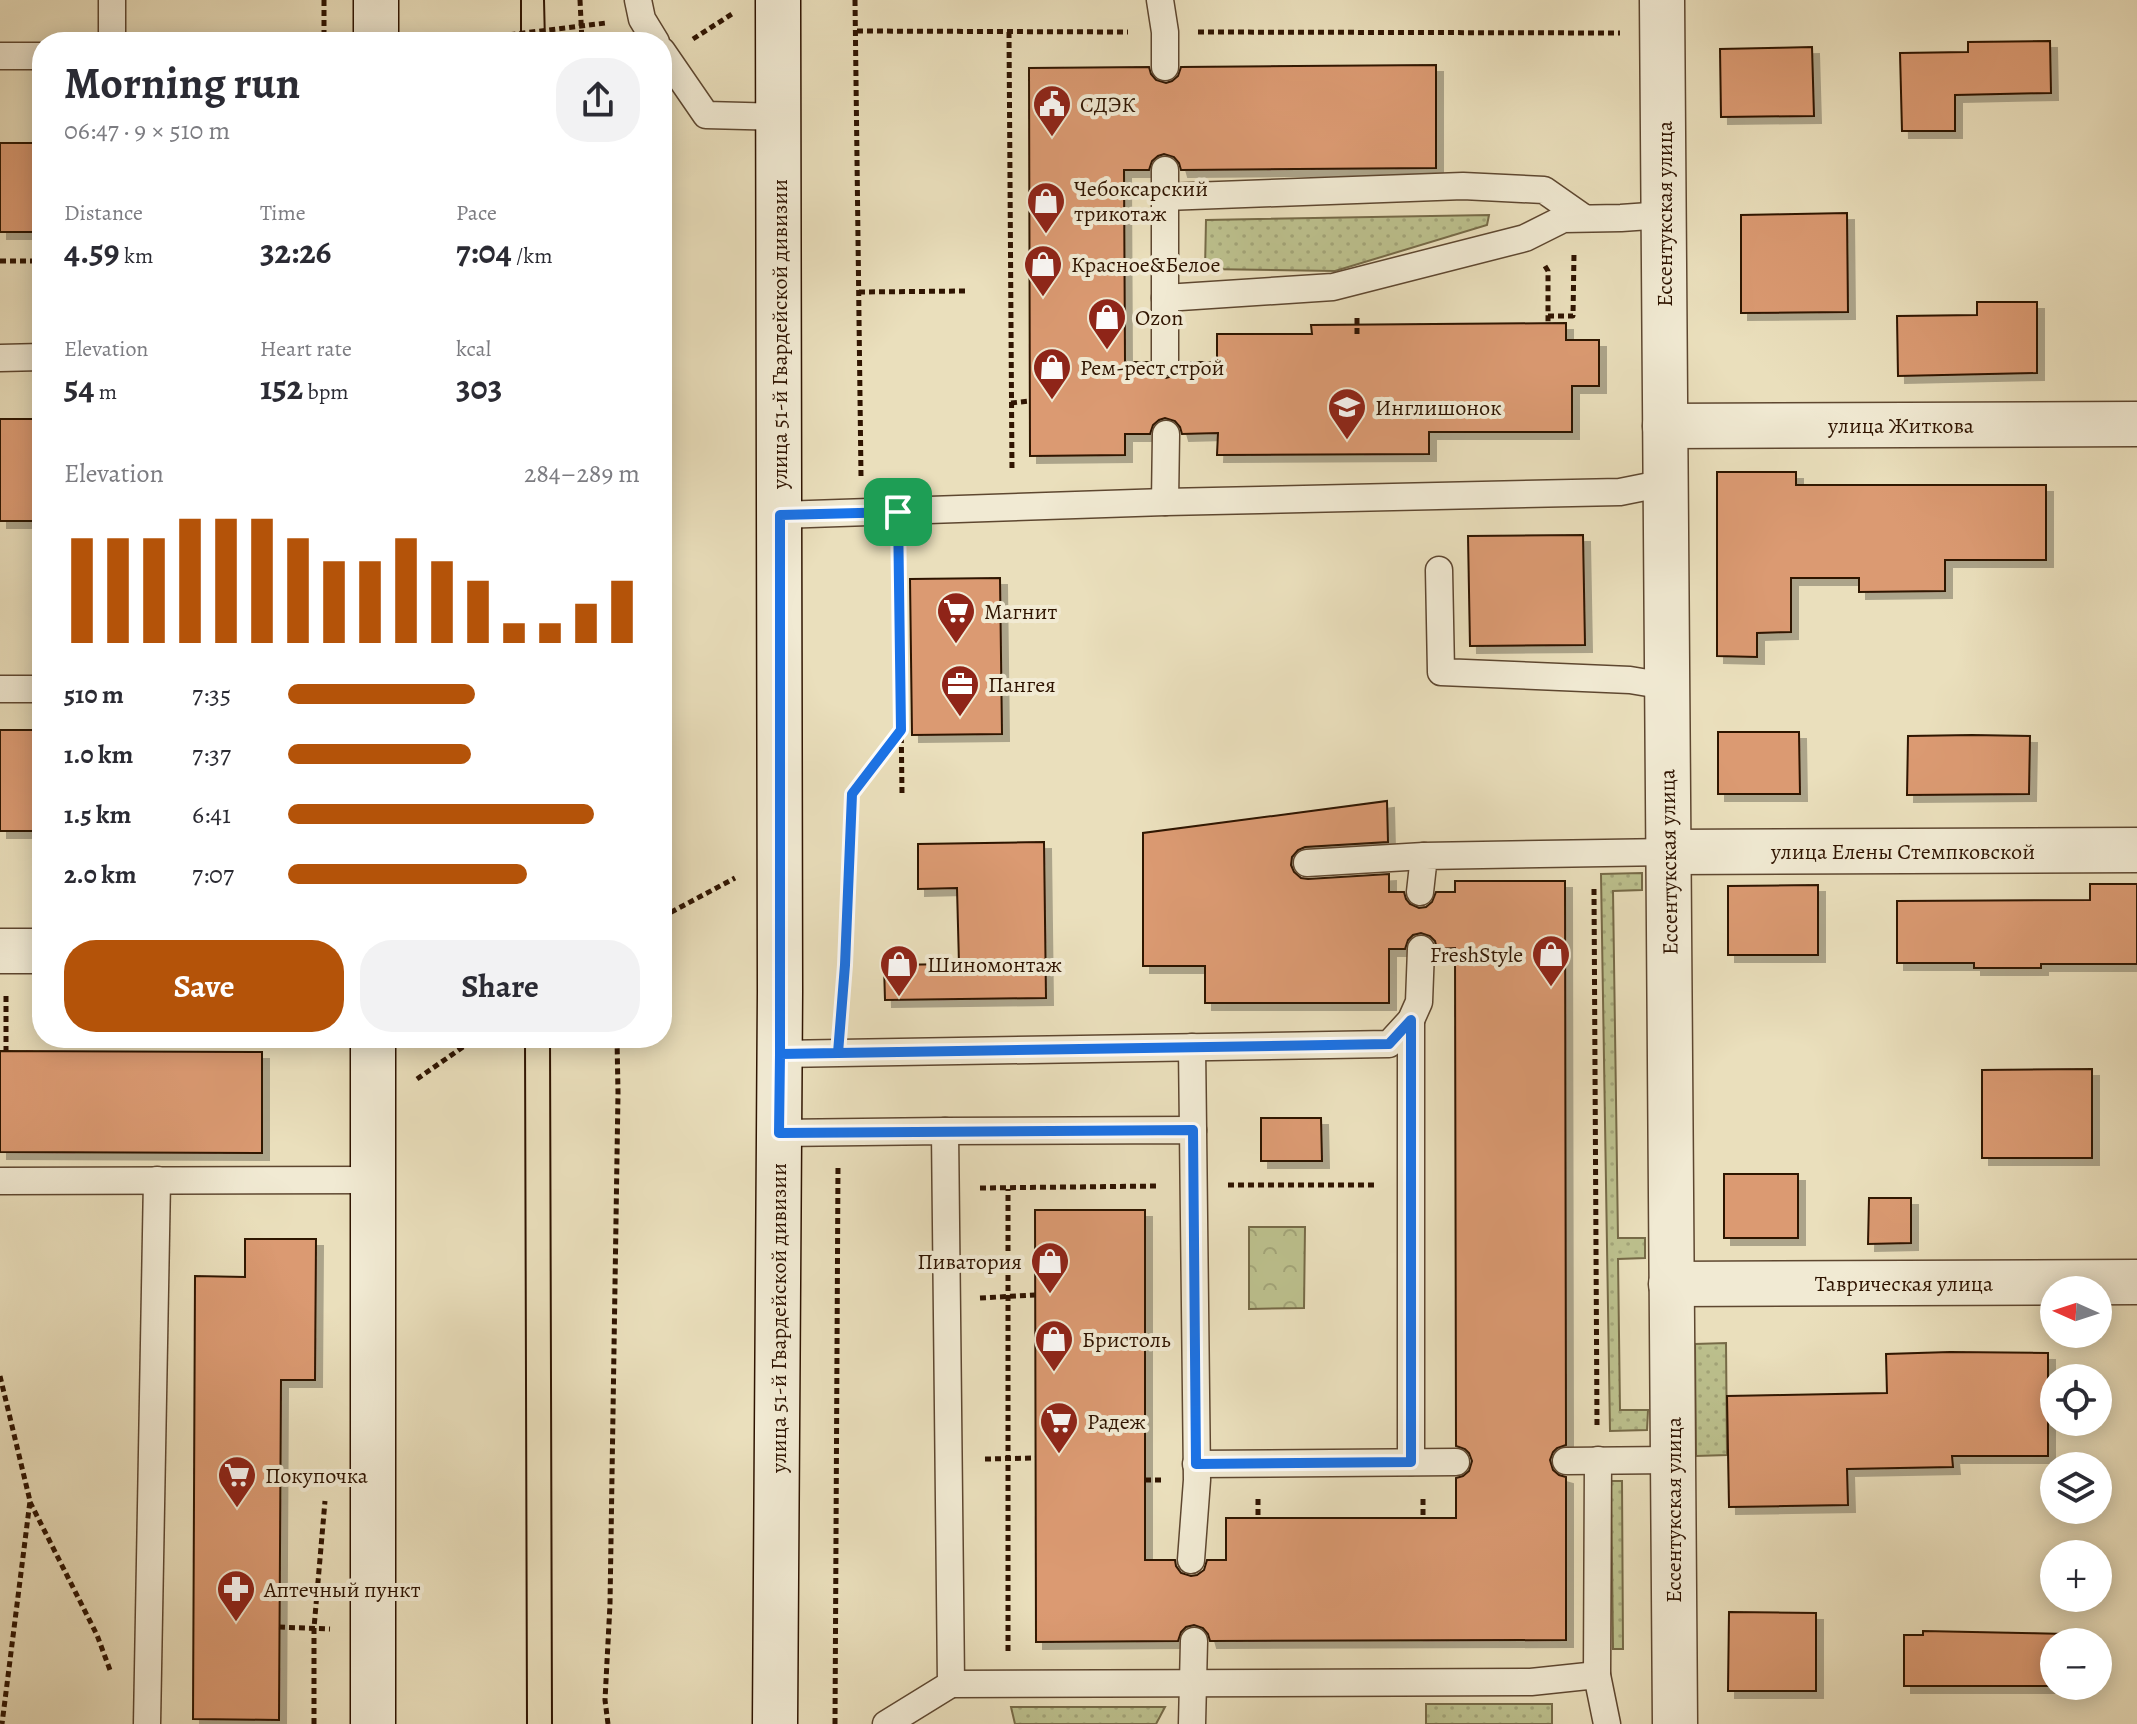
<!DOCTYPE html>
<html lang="en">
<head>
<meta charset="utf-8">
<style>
  :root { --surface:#fff; --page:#f2f2f3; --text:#2b2b33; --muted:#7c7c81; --accent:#b45309 }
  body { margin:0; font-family:Alegreya,serif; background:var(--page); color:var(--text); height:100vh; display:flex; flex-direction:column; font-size:30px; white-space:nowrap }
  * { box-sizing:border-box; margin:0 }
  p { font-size:26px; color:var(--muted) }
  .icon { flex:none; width:44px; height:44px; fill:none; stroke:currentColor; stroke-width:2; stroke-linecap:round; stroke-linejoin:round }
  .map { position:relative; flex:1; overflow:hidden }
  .side { position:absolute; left:32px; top:32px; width:640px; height:1016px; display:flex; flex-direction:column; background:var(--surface); border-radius:32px; box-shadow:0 4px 20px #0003 }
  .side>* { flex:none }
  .needle { width:52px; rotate:273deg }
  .controls { position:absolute; left:2040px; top:1276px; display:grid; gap:16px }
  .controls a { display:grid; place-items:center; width:72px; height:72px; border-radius:50%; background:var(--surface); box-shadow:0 4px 20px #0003; font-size:40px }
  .pin { position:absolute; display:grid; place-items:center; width:68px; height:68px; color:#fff; margin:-34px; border-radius:16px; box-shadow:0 4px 12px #0006 }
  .round { display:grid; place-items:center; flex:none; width:84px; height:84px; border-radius:32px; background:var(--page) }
  .summary { display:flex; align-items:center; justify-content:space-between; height:136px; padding:0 32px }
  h1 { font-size:44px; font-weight:700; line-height:60px }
  .metrics { display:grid; grid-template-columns:repeat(3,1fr); gap:12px; height:136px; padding:8px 32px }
  .metrics div { display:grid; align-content:center }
  .metrics b { font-size:34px; font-weight:700 }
  .metrics small { font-size:22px; font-weight:400 }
  .metrics p { font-size:22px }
  .chart { height:224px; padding:16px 32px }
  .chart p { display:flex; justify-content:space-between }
  .chart svg { width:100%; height:144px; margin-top:8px; stroke:var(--accent); stroke-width:6 }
  .cta { display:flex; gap:16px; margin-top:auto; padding:16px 32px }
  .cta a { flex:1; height:92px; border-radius:32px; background:var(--accent); color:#fff; font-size:32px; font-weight:700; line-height:92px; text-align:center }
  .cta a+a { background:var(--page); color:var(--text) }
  ul { padding:0 32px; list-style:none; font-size:26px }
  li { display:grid; grid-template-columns:128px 96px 1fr; align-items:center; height:60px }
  li i { height:20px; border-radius:10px; background:var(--accent) }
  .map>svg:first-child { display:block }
  .grass { fill:url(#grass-dots); stroke:#766a47; stroke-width:2 }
  .park { fill:url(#park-crowns); stroke:#766a47; stroke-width:2 }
  .building { fill:#db9a72; stroke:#2f1401; stroke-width:2; filter:url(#shadow) }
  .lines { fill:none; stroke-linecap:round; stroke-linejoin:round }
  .service-casing { stroke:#5e4730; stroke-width:29 }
  .minor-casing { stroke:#5e4730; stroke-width:47 }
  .secondary-casing { stroke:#2f1401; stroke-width:47 }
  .path { stroke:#2f1401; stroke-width:5; stroke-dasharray:6 4; stroke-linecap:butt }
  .service { stroke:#f1ead3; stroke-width:26 }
  .minor { stroke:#f1ead3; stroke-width:44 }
  .secondary { stroke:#f1ead3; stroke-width:44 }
  .tram { stroke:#2f1401; stroke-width:2 }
  .route-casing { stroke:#fff; stroke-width:16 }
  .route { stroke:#1a73e8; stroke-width:10 }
  .labels { text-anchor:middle; stroke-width:8; stroke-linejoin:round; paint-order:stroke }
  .poi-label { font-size:22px; fill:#2f1401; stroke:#f1ead3; text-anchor:start }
  .street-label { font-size:22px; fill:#2f1401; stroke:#f1ead3 }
</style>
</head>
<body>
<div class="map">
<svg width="2137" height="1724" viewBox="0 0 2137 1724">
  <defs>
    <pattern id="grass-dots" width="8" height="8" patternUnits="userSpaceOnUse" patternTransform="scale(2)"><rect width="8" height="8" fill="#bcc08d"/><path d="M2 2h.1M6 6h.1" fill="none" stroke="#a2a478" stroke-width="1.8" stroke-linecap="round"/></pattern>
    <pattern id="park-crowns" width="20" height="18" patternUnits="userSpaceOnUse" patternTransform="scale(2)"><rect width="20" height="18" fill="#bcc08d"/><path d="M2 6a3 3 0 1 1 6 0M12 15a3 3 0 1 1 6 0" fill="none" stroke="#a2a478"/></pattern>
    <filter id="shadow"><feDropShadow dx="7" dy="7" stdDeviation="0" flood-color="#0004"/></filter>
  </defs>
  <rect width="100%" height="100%" fill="#eadfbc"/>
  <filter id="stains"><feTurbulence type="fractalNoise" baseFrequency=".0025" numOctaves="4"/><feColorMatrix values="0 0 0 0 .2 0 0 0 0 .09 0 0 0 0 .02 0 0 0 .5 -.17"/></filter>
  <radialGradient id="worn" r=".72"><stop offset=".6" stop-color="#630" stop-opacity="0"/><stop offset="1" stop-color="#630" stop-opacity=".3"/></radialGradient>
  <g class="grass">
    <path d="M 1489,215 L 1487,225 L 1335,271 L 1205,269 L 1206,220 Z"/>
    <path d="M 1642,873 L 1642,890 L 1613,891 L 1618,1238 L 1645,1238 L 1645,1258 L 1618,1259 L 1620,1410 L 1648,1410 L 1647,1430 L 1610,1431 L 1601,874 Z"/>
    <path d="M 1726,1343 L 1727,1455 L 1696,1456 L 1695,1344 Z"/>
    <path d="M 1611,1481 L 1622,1481 L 1623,1649 L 1613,1649 Z"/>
    <rect x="1426" y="1704" width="126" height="20"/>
    <path d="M 1011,1707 L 1165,1707 L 1156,1724 L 1015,1724 Z"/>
  </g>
  <path class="park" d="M 1249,1227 L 1305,1227 L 1304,1308 L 1249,1309 Z"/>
  <g class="building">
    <path d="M 2050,41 L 2051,93 L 1955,95 L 1955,131 L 1902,131 L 1900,53 L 1968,52 L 1968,42 Z"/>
    <path d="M 1812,47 L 1814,116 L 1721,117 L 1720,49 Z"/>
    <path d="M 1436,65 L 1436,168 L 1181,170 L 1179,163 L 1174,157 L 1164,154 L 1158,156 L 1152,161 L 1149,170 L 1124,170 L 1125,362 L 1149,362 L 1151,369 L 1156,375 L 1166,378 L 1172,376 L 1178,371 L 1181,362 L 1217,362 L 1217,334 L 1312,334 L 1311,325 L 1566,323 L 1566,340 L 1599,340 L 1599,386 L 1572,386 L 1572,432 L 1429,432 L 1429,454 L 1217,455 L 1218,433 L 1182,434 L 1180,427 L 1175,421 L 1165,418 L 1159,420 L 1153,425 L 1150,434 L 1125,434 L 1125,455 L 1030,456 L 1029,68 L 1149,67 L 1151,74 L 1156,80 L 1166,83 L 1172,81 L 1178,76 L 1181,67 Z"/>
    <rect x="0" y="143" width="42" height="89"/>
    <path d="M 1847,213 L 1848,312 L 1741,313 L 1741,215 Z"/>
    <path d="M 1977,302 L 2037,302 L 2037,373 L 1898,376 L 1897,316 L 1977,315 Z"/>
    <rect x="0" y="419" width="42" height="102"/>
    <path d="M 1717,472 L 1796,472 L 1796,485 L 2046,485 L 2046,560 L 1945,560 L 1945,591 L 1859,592 L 1859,578 L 1791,578 L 1791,632 L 1757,633 L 1757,657 L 1717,656 Z"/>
    <path d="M 1583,535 L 1585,645 L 1470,646 L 1468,536 Z"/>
    <path d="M 1000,578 L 1002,734 L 912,735 L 910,579 Z"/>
    <rect x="0" y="730" width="42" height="101"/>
    <path d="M 1718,732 L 1799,732 L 1800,794 L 1718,794 Z"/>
    <path d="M 1972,735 L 2030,736 L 2029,794 L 1907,795 L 1908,736 Z"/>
    <path d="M 1387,801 L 1388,842 L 1305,847 L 1298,850 L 1292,857 L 1291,865 L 1294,872 L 1301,878 L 1308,879 L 1389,874 L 1389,892 L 1404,892 L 1406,899 L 1410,904 L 1419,908 L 1426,907 L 1432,902 L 1436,892 L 1455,892 L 1455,881 L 1565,881 L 1566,1445 L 1557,1448 L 1553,1452 L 1550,1460 L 1553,1470 L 1559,1475 L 1566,1477 L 1566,1640 L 1210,1641 L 1208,1634 L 1203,1628 L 1194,1625 L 1186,1627 L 1181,1632 L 1178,1641 L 1036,1642 L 1035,1210 L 1145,1210 L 1145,1560 L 1175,1560 L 1176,1566 L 1181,1573 L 1191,1576 L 1197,1575 L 1204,1570 L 1207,1560 L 1226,1560 L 1226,1518 L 1456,1518 L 1456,1478 L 1463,1476 L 1469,1471 L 1472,1461 L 1469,1453 L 1465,1449 L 1456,1446 L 1455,948 L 1437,949 L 1435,941 L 1430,936 L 1421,933 L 1413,935 L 1408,940 L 1405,949 L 1389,949 L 1389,1003 L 1205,1003 L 1205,966 L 1143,966 L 1143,833 Z"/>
    <path d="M 1044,842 L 1046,998 L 885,1000 L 884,965 L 959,964 L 957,888 L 918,889 L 918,844 Z"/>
    <path d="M 2090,884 L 2137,884 L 2137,964 L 2041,964 L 2041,968 L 1974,968 L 1974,963 L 1897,963 L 1897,901 L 2090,900 Z"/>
    <path d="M 1818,885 L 1818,955 L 1728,955 L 1728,886 Z"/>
    <path d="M 0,1051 L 262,1052 L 262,1153 L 0,1152 Z"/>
    <path d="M 2092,1069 L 2092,1158 L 1982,1158 L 1982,1070 Z"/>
    <path d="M 1261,1118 L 1321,1118 L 1322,1161 L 1261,1161 Z"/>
    <rect x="1724" y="1174" width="74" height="64"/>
    <path d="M 1869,1198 L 1911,1198 L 1911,1243 L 1868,1244 Z"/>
    <path d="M 245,1239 L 316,1239 L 315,1380 L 281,1380 L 279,1720 L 193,1719 L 195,1276 L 245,1277 Z"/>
    <path d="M 1950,1352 L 2048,1353 L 2048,1456 L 1952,1456 L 1953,1467 L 1847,1469 L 1848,1505 L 1729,1507 L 1727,1396 L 1887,1393 L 1886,1354 Z"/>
    <path d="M 1729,1612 L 1816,1613 L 1816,1691 L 1728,1691 Z"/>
    <path d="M 1923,1631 L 2067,1634 L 2067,1642 L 2054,1642 L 2054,1686 L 1904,1686 L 1904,1635 L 1923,1635 Z"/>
  </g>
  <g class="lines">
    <defs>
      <g id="service">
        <path d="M 638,0 L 642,19 L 656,42"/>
        <path d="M 1160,0 L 1165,32 L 1165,67"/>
        <path d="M 112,42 L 112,0"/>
        <path d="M 662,51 L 706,115 L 779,117"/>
        <path d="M 0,56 L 42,56"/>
        <path d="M 1165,197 L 1463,186 L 1544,190 L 1584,218"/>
        <path d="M 1165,298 L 1165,170"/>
        <path d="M 0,358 L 42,357"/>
        <path d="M 1165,362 L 1165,298 L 1333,287 L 1525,238 L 1563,219 L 1621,218 L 1664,215"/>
        <path d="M 1165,502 L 1166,434"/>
        <path d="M 780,515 L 1165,502 L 1620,492 L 1665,483"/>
        <path d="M 1439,570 L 1441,672 L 1630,680 L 1666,686"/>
        <path d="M 0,689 L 42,689"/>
        <path d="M 1307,863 L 1424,856"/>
        <path d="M 1420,892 L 1424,856 L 1669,852"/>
        <path d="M 1411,1020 L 1411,1462"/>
        <path d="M 1192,1047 L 1193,1130"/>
        <path d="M 780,1054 L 1389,1044 L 1411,1020 L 1419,1002 L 1421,949"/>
        <path d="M 945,1131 L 1193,1130 L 1197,1480 L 1191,1560"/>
        <path d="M 779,1133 L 945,1131 L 951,1684 L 886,1724"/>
        <path d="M 0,1181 L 373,1180"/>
        <path d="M 1598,1460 L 1597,1675 L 1607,1724"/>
        <path d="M 1566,1461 L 1673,1460"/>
        <path d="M 1196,1464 L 1456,1462"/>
        <path d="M 951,1684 L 1531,1682 L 1597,1675"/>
        <path d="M 147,1724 L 157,1180"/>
        <path d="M 1192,1724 L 1194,1641"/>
      </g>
      <g id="minor">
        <path d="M 1662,0 C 1666,575 1671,1149 1675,1724"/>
        <path d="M 1665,426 L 2137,424"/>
        <path d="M 1669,852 L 2137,850"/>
        <path d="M 0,951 L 42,951"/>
        <path d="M 1671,1284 L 2137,1282"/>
      </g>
      <g id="secondary">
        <path d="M 376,42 L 376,0"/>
        <path d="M 373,1724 L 373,1038"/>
        <path d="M 775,1724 L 780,991 L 778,0"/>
      </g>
    </defs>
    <use href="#service" class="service-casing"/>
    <use href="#minor" class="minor-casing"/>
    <use href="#secondary" class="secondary-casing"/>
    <g class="path">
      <path d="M 324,0 L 324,42"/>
      <path d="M 580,0 L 582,42"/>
      <path d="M 855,0 L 861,476"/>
      <path d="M 857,31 L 1128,32"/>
      <path d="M 1009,32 L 1012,471"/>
      <path d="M 1198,32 L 1620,33"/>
      <path d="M 693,39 L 732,14"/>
      <path d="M 450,42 L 606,23"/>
      <path d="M 0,261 L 42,261"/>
      <path d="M 1545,266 L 1548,271 L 1548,323"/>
      <path d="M 859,292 L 967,291"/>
      <path d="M 1548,316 L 1573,316 L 1574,254"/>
      <path d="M 1357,334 L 1357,315"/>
      <path d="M 1011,403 L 1030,401"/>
      <path d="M 899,547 L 902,794"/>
      <path d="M 1594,889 L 1597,1427"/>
      <path d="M 662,917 L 735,878"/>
      <path d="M 6,996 L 6,1051"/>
      <path d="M 841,1019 L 845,965 L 852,794 L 901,730"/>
      <path d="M 417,1079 L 476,1038"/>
      <path d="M 1228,1185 L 1378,1185"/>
      <path d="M 980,1188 L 1158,1186"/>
      <path d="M 980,1298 L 1035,1295"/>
      <path d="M 0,1376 L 30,1501 L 2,1724"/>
      <path d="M 985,1459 L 1036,1458"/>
      <path d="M 1145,1480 L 1164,1480"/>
      <path d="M 1258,1499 L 1258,1518"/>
      <path d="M 1423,1499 L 1423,1518"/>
      <path d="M 30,1502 L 97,1635 L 110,1670"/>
      <path d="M 279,1627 L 330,1629"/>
      <path d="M 1008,1651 L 1008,1189"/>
      <path d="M 314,1724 L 314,1628 L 325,1501"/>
      <path d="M 608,1724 L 605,1700 L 610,1604 L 618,1093 L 617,1038"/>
      <path d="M 835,1724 L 838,1165"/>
    </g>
    <use href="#service" class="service"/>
    <use href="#minor" class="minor"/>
    <use href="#secondary" class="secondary"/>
    <g class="tram">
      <path d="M 521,0 L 521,42"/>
      <path d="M 544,0 L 545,42"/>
      <path d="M 525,1038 L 527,1724"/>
      <path d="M 550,1038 L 552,1724"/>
    </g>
  </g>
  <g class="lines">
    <defs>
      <path id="route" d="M 898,512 L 901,730 L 852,794 L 845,965 L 838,1053 L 780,1054 L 779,1133 L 1193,1130 L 1196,1464 L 1411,1462 L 1411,1020 L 1389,1044 L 838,1053 L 780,1054 L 780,515 L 898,512"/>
    </defs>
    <use href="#route" class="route-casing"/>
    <use href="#route" class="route"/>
  </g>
  <defs>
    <symbol id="civic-pin" viewBox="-11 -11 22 30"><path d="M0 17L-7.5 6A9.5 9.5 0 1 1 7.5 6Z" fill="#8f2418" stroke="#f1ead3"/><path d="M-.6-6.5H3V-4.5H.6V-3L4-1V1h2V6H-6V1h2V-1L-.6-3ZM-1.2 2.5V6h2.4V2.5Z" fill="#fff"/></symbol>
    <symbol id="shop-pin" viewBox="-11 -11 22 30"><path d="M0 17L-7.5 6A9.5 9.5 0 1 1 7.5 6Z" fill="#8f2418" stroke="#f1ead3"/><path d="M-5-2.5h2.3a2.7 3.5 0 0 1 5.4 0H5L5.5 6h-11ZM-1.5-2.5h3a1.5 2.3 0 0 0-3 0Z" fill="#fff"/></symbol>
    <symbol id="school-pin" viewBox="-11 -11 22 30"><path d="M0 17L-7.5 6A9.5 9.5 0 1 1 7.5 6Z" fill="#8f2418" stroke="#f1ead3"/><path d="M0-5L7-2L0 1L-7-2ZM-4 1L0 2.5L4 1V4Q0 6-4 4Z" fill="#fff"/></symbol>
    <symbol id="supermarket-pin" viewBox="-11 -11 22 30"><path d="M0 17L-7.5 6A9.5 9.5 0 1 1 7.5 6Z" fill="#8f2418" stroke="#f1ead3"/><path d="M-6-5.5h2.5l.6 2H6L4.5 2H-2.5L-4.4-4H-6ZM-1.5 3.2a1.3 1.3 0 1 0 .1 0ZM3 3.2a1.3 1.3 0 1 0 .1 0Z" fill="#fff"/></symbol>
    <symbol id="office-pin" viewBox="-11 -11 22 30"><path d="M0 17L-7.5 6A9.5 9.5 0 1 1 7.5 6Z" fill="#8f2418" stroke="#f1ead3"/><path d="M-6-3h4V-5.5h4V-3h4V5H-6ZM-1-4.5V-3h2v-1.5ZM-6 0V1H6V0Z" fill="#fff"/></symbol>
    <symbol id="pharmacy-pin" viewBox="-11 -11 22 30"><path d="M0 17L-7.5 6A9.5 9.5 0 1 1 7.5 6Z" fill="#8f2418" stroke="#f1ead3"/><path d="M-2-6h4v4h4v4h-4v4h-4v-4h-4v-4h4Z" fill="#fff"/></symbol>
  </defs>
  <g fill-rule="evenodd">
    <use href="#civic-pin" x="1030" y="82" width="44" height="60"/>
    <use href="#shop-pin" x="1024" y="179" width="44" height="60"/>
    <use href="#shop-pin" x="1021" y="242" width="44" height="60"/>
    <use href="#shop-pin" x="1085" y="295" width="44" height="60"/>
    <use href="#shop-pin" x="1030" y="345" width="44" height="60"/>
    <use href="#school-pin" x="1325" y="385" width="44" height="60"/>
    <use href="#supermarket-pin" x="934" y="589" width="44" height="60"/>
    <use href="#office-pin" x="938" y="662" width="44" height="60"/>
    <use href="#shop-pin" x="1529" y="932" width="44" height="60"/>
    <use href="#shop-pin" x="877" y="942" width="44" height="60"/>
    <use href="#shop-pin" x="1028" y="1239" width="44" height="60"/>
    <use href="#shop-pin" x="1032" y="1317" width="44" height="60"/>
    <use href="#supermarket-pin" x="1037" y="1399" width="44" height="60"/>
    <use href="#supermarket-pin" x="215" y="1453" width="44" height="60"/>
    <use href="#pharmacy-pin" x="214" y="1567" width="44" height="60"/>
  </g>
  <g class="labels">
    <g class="poi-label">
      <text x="1080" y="112">СДЭК</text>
      <text x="1074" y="196">Чебоксарский<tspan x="1074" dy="25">трикотаж</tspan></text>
      <text x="1071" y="272">Красное&amp;Белое</text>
      <text x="1135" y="325">Ozon</text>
      <text x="1080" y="375">Рем-рест строй</text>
      <text x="1375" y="415">Инглишонок</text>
      <text x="984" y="619">Магнит</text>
      <text x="988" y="692">Пангея</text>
      <text x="1523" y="962" text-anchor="end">FreshStyle</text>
      <text x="927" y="972">Шиномонтаж</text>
      <text x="1022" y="1269" text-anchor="end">Пиватория</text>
      <text x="1082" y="1347">Бристоль</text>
      <text x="1087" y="1429">Радеж</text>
      <text x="265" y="1483">Покупочка</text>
      <text x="264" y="1597">Аптечный пункт</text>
    </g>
    <g class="street-label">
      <text transform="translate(1664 214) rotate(-90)" y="8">Ессентукская улица</text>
      <text transform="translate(779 334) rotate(-90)" y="8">улица 51-й Гвардейской дивизии</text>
      <text x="1901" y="433">улица Житкова</text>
      <text x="1903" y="859">улица Елены Стемпковской</text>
      <text transform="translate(1668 862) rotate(-91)" y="8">Ессентукская улица</text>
      <text x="1904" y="1291">Таврическая улица</text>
      <text transform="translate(778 1318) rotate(-90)" y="8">улица 51-й Гвардейской дивизии</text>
      <text transform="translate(1673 1510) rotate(-90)" y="8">Ессентукская улица</text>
    </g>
  </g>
  <rect width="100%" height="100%" filter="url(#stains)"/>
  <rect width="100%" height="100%" fill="url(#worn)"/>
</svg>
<div class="controls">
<a><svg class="needle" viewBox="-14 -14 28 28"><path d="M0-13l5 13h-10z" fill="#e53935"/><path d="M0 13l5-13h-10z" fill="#7c7c81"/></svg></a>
<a><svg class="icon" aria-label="locate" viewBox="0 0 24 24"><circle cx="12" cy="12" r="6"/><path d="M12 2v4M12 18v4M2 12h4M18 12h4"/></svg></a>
<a><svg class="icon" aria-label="layers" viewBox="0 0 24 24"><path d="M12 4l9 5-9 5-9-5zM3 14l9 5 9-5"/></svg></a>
<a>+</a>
<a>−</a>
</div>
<div class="pin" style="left:898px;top:512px;background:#1e9e55"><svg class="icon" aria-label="arrive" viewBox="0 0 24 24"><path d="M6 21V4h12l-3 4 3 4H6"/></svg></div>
<section class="side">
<div class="summary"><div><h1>Morning run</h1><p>06:47 · 9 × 510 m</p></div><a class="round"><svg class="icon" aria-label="share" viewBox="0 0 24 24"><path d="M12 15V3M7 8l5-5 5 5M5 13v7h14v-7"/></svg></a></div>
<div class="metrics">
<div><p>Distance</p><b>4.59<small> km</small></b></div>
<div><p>Time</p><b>32:26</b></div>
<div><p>Pace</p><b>7:04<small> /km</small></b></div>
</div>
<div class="metrics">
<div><p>Elevation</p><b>54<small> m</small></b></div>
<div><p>Heart rate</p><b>152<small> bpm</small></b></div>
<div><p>kcal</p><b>303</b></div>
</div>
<div class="chart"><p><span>Elevation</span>284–289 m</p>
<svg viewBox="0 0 160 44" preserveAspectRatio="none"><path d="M5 44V12M15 44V12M25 44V12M35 44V6M45 44V6M55 44V6M65 44V12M75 44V19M85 44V19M95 44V12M105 44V19M115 44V25M125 44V38M135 44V38M145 44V32M155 44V25"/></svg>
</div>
<ul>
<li><b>510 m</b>7:35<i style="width:53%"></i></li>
<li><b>1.0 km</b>7:37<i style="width:52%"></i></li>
<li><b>1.5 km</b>6:41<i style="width:87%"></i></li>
<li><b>2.0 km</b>7:07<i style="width:68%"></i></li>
</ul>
<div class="cta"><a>Save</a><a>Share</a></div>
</section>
</div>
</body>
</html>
